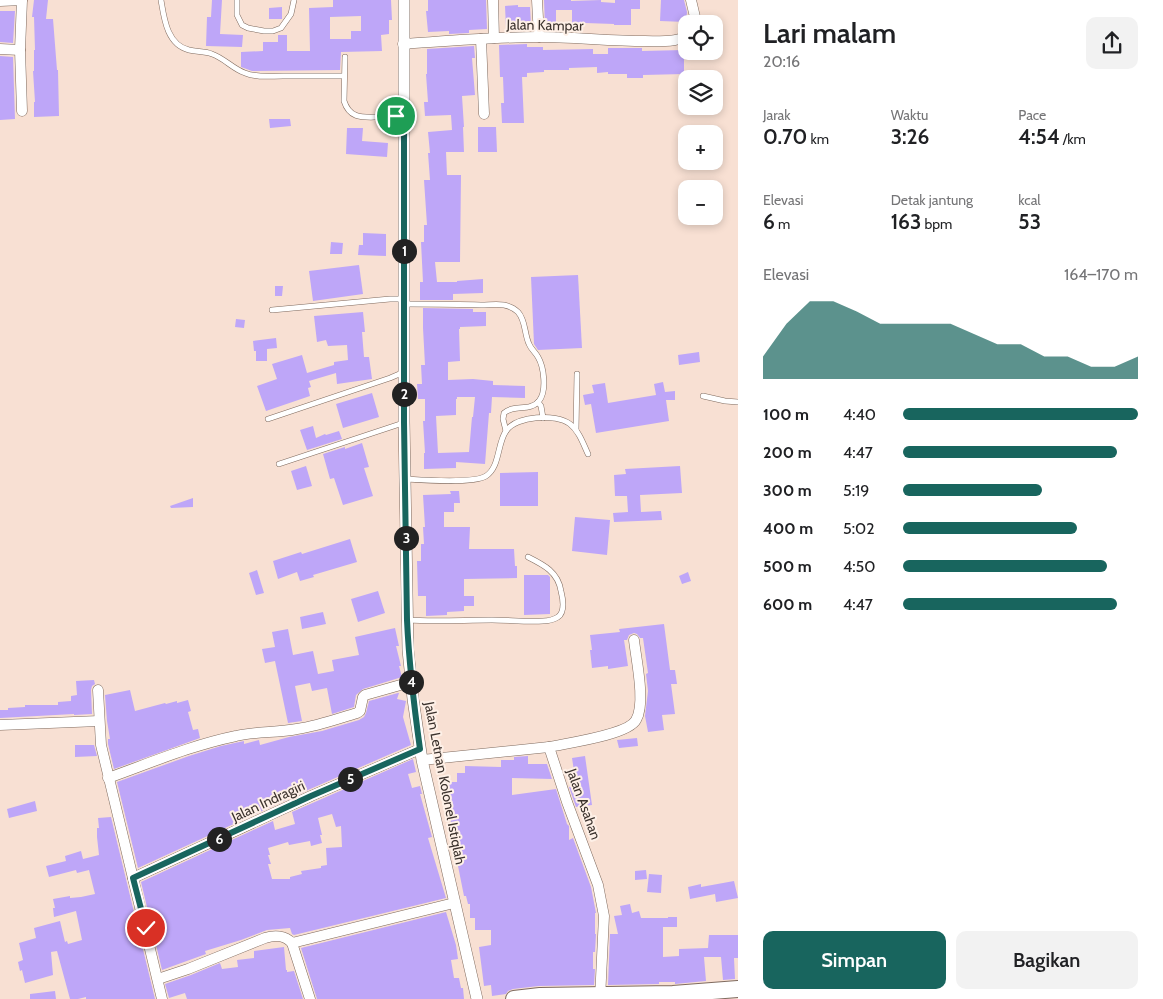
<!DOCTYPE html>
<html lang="id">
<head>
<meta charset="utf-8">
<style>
  :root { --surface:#fff; --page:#f2f2f2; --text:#202124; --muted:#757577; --accent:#18655e }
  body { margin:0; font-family:Cabin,sans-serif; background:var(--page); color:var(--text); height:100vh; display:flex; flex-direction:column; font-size:19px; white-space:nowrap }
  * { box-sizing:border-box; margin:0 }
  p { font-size:16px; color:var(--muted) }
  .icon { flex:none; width:28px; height:28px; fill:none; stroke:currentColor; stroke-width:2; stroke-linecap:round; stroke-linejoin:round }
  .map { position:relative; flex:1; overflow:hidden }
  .sheet { display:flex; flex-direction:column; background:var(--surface); width:425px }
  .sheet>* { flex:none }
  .buttons { position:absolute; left:678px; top:15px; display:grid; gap:10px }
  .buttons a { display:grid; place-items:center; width:45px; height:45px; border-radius:10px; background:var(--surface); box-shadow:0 2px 8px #0003; font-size:25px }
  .pin { position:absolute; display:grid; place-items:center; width:42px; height:42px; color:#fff; margin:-21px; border:2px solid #fff; border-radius:50%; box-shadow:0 1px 5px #0007 }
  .km { position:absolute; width:25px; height:25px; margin:-12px; border-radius:50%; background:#222; color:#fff; font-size:14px; line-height:25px; text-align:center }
  .round { display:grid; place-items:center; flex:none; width:52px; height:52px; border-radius:10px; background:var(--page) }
  .head { display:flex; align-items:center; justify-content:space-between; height:85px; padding:0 25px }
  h1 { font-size:28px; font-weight:600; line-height:38px }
  .metrics { display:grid; grid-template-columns:repeat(3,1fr); gap:8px; height:85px; padding:5px 25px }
  .metrics div { display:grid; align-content:center }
  .metrics b { font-size:21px; font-weight:600 }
  .metrics small { font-size:14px; font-weight:400 }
  .metrics p { font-size:14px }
  .chart { height:140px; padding:10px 25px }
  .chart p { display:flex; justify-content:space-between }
  .chart svg { width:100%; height:90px; margin-top:5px; fill:var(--accent); opacity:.7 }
  .action { display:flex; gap:10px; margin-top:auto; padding:10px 25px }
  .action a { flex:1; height:58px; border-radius:10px; background:var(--accent); color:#fff; font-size:20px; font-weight:600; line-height:58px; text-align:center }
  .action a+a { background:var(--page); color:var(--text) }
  ul { padding:0 25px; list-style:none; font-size:16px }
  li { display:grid; grid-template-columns:80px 60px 1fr; align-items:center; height:38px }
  li i { height:12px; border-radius:6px; background:var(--accent) }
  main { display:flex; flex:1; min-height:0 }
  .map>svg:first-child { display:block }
  .building { fill:#bea6f8; fill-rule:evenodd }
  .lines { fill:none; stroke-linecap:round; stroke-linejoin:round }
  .service-casing { stroke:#7f6a5e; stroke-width:6 }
  .minor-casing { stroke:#7f6a5e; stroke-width:11 }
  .tertiary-casing { stroke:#7f6a5e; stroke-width:12 }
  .trunk-casing { stroke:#7f6a5e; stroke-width:18 }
  .service { stroke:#fff; stroke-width:5 }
  .minor { stroke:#fff; stroke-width:10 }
  .tertiary { stroke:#fff; stroke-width:11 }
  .trunk { stroke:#fff; stroke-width:16 }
  .route-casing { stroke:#fff; stroke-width:10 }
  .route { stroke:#18655e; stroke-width:6 }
  .labels { text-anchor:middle; stroke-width:4; stroke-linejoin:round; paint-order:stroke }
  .street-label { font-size:14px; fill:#3c332e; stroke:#fef0e7 }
</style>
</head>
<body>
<main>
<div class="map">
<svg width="738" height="999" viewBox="0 0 738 999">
  <rect width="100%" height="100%" fill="#f8e0d3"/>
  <g class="building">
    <path d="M 34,0 L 48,0 L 46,19 L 53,19 L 57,70 L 58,70 L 59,116 L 34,117 L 34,102 L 35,102 L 33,71 L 34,71 L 34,50 L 35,50 L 34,17 L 32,17 Z"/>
    <path d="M 212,0 L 222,0 L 220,34 L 243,35 L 242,47 L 206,46 L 207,17 L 211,17 Z"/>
    <path d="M 333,0 L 391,0 L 392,20 L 389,20 L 389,34 L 381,35 L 382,51 L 341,52 L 340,70 L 252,71 L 241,67 L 241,52 L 263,51 L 263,42 L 278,42 L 278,35 L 287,35 L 287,51 L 310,51 L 309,8 L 333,7 ZM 361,16 L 361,31 L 351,31 L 351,39 L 330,39 L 330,17 Z"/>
    <path d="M 428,0 L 486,0 L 487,29 L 469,30 L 469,33 L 449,34 L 449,31 L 428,32 L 426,11 L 428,11 Z"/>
    <path d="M 544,0 L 571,0 L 571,1 L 601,0 L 601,2 L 615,3 L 615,0 L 640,0 L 640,9 L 631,9 L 631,25 L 614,25 L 614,24 L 585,23 L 585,25 L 572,25 L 572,10 L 556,10 L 556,26 L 545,26 Z"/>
    <path d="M 661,0 L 684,0 L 687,12 L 686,22 L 660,21 Z"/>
    <path d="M 518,5 L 518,7 L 530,7 L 531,25 L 519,25 L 519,27 L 506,28 L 505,6 Z"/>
    <path d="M 282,7 L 282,19 L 269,19 L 269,8 Z"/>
    <path d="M 0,11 L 15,11 L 13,43 L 0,42 Z"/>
    <path d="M 527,44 L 527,47 L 543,47 L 543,50 L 593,49 L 593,54 L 608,54 L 608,48 L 642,48 L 642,51 L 684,50 L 684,74 L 643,75 L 643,78 L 627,78 L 627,74 L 608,74 L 608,72 L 597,73 L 597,67 L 569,68 L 569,70 L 544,70 L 544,72 L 527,73 L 527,77 L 522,77 L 524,123 L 502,123 L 501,103 L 504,103 L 503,77 L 500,77 L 499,45 Z"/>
    <path d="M 474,46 L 475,58 L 472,58 L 475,95 L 462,96 L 464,127 L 463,127 L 464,152 L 446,152 L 447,175 L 461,175 L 460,262 L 435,262 L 437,282 L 457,282 L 457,281 L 483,279 L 483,293 L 453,294 L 453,300 L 420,300 L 420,282 L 423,282 L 421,242 L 424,242 L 424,225 L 427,225 L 424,180 L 430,180 L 428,153 L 430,153 L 428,132 L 452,130 L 451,115 L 425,116 L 424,102 L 428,102 L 426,74 L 427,74 L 427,49 Z"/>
    <path d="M 0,56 L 13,57 L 15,119 L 0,120 Z"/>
    <path d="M 269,119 L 290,119 L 291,126 L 270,128 Z"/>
    <path d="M 478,127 L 496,127 L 497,152 L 478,152 Z"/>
    <path d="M 347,128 L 363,128 L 362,141 L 388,143 L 387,157 L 346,154 Z"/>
    <path d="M 363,233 L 386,234 L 386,256 L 358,255 L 359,245 L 363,245 Z"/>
    <path d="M 331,242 L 343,243 L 342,254 L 330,254 Z"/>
    <path d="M 359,265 L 363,294 L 313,301 L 309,271 Z"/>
    <path d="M 578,275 L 582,348 L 538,350 L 534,344 L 531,277 Z"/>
    <path d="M 275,286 L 283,286 L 282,296 L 275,296 Z"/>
    <path d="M 423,308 L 473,309 L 473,312 L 486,312 L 486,326 L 460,327 L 460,329 L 459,329 L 460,361 L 448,362 L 448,380 L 473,379 L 493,381 L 493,385 L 525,386 L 525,398 L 492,397 L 491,413 L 489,413 L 485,464 L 456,462 L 456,468 L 424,469 L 424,453 L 425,453 L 423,421 L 425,421 L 425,399 L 418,399 L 417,384 L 422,384 L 421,365 L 425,365 L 423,328 ZM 457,397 L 475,397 L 473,417 L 472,417 L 469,452 L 438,453 L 436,416 L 456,415 L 456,399 L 457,399 Z"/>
    <path d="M 363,312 L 365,332 L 362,332 L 364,357 L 369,357 L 372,379 L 337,384 L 336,373 L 309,381 L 311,387 L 308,388 L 310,396 L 266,411 L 257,386 L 277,379 L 272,364 L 302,355 L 307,373 L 334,365 L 334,362 L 348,360 L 347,345 L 328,346 L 326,340 L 317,342 L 314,316 Z"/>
    <path d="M 236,319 L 245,320 L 244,328 L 235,327 Z"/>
    <path d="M 276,338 L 277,348 L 267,349 L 267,361 L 256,361 L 256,351 L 254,351 L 253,341 Z"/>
    <path d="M 699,352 L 700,362 L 679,365 L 678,355 Z"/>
    <path d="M 663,382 L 665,392 L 675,391 L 675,400 L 666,400 L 669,421 L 596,433 L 591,404 L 585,405 L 583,395 L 594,393 L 592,385 L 605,383 L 608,403 L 656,395 L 654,384 Z"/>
    <path d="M 372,393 L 379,417 L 343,428 L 336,404 Z"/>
    <path d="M 313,426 L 316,438 L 325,434 L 326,435 L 339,431 L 342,439 L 307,450 L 300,430 Z"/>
    <path d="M 362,443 L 369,467 L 364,468 L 373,496 L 343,505 L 334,478 L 330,479 L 323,454 L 345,447 L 345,449 Z"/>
    <path d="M 306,466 L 312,486 L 297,490 L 291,471 Z"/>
    <path d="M 680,466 L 682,493 L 640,495 L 641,512 L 661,511 L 662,520 L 614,522 L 613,513 L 628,512 L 627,496 L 615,496 L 614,475 L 626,474 L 625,469 Z"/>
    <path d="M 538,472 L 538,506 L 500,506 L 500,473 Z"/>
    <path d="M 450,491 L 459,491 L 460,503 L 454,503 L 454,512 L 444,512 L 444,527 L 470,527 L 469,549 L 514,549 L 515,566 L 517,566 L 517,578 L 464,579 L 464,596 L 474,596 L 474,606 L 464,606 L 464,611 L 447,612 L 447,615 L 426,616 L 426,596 L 418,596 L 417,561 L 421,561 L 421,544 L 424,544 L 423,527 L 425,527 L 423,495 L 451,494 Z"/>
    <path d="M 193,498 L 193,507 L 171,508 L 170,506 Z"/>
    <path d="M 575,517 L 610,520 L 607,555 L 572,551 Z"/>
    <path d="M 350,539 L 357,562 L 313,575 L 314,577 L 300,581 L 297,572 L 278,579 L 273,561 L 301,552 L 302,554 Z"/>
    <path d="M 257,570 L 264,593 L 256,595 L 249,573 Z"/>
    <path d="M 688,572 L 691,581 L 682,584 L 679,576 Z"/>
    <path d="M 524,575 L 548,575 L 550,577 L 550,614 L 524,615 Z"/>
    <path d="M 378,591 L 385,613 L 358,622 L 351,599 Z"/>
    <path d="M 323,612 L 326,624 L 302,629 L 300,617 Z"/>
    <path d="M 664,624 L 670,670 L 675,670 L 677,684 L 671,684 L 675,714 L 662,715 L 664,730 L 648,732 L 645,716 L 648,691 L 646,674 L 648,673 L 643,638 L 640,638 L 637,634 L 634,633 L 629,635 L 627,640 L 624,640 L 628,666 L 608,669 L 608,666 L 592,668 L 590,650 L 592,650 L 590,635 L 620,632 L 619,629 Z"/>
    <path d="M 395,628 L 399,646 L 396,646 L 401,666 L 399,666 L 402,677 L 363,689 L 356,695 L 354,707 L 332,714 L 327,688 L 312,691 L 310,683 L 295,686 L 302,721 L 288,723 L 275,661 L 265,663 L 262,649 L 275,647 L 272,632 L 288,629 L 293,655 L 313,651 L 318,674 L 334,671 L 332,660 L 359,655 L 355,637 Z"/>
    <path d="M 94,680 L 95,684 L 92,686 L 91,690 L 92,714 L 74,715 L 74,714 L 0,718 L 0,710 L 8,710 L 8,708 L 25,707 L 25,705 L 58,705 L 58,702 L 71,701 L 71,696 L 77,695 L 76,681 Z"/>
    <path d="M 130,690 L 135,711 L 165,703 L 166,704 L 177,701 L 177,703 L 188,700 L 191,711 L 188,712 L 193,730 L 198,729 L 200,738 L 114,769 L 108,744 L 108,739 L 110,739 L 107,721 L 105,695 Z"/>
    <path d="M 398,693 L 399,693 L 397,699 L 406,701 L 403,717 L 411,745 L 308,790 L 138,868 L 117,782 L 189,756 L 221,746 L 244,741 L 244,744 L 259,740 L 260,745 L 289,737 L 322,731 L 359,720 L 364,717 L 366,713 L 369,701 Z"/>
    <path d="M 637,738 L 638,746 L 619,748 L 617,740 Z"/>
    <path d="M 75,745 L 94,745 L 97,756 L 75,757 Z"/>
    <path d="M 528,756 L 528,764 L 547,764 L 552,779 L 512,778 L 512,795 L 556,789 L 567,824 L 569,826 L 569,840 L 573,838 L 591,887 L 596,913 L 595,913 L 595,934 L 596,934 L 595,952 L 593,952 L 593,969 L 595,969 L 594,985 L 539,986 L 513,989 L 508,991 L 506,994 L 492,996 L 491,985 L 484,986 L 479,947 L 491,945 L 491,930 L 475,930 L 475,918 L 470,918 L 470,904 L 468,904 L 466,896 L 464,896 L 456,856 L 457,848 L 454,848 L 453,826 L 451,826 L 450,801 L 446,801 L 447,793 L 443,793 L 443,782 L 457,782 L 457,773 L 465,773 L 465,766 L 501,767 L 501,760 L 514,760 L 514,757 Z"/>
    <path d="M 585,756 L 592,805 L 576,807 L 569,787 L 576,786 L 575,779 L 571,779 L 570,772 L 574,771 L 572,758 Z"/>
    <path d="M 413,759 L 416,772 L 408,774 L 412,788 L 420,786 L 422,794 L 420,794 L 432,837 L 428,838 L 446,898 L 294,935 L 292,934 L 290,928 L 267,930 L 241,940 L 205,951 L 206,954 L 162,970 L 141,882 L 273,821 L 275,830 L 295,824 L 292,812 ZM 332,814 L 336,827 L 341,826 L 342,847 L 326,848 L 327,865 L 321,866 L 321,868 L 301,871 L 302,874 L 290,877 L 290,879 L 272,879 L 268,864 L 271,864 L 268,855 L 270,855 L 268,848 L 288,842 L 289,845 L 310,841 L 311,846 L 322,843 L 320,835 L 322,835 L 318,818 Z"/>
    <path d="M 35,801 L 37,811 L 9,818 L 7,809 Z"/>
    <path d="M 111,817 L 155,999 L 86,999 L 86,997 L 78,999 L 70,999 L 57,951 L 51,952 L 53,975 L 25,983 L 22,970 L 20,971 L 18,962 L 23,960 L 19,943 L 36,938 L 34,928 L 60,921 L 65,942 L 67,941 L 68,944 L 82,940 L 76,911 L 54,917 L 53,908 L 55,908 L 53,899 L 70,896 L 70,898 L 81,897 L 95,894 L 89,870 L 77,873 L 76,870 L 49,877 L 46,866 L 66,861 L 65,856 L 81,851 L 83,859 L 99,855 L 97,837 L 97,828 L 99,828 L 98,818 Z"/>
    <path d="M 646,870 L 647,879 L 635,880 L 635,871 Z"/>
    <path d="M 649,874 L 662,875 L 661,893 L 647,892 Z"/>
    <path d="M 734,881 L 738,898 L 716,902 L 715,894 L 690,899 L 688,887 L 701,884 L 701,887 Z"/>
    <path d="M 630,904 L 632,913 L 639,911 L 641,918 L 668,918 L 668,917 L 677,917 L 677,927 L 663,927 L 663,957 L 679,956 L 679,949 L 708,948 L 709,935 L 738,935 L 738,958 L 734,958 L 735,979 L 723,980 L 721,957 L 704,957 L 706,981 L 675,984 L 675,982 L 659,982 L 659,984 L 608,985 L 610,934 L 618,934 L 614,916 L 622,915 L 620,906 Z"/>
    <path d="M 446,912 L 456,945 L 458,959 L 451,960 L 454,978 L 459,978 L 461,988 L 463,988 L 464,999 L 317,999 L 301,948 Z"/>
    <path d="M 284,947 L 286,970 L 287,970 L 287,972 L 294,971 L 303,999 L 187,999 L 185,993 L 169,998 L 165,984 L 191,975 L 220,963 L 222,969 L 238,967 L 237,960 L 254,958 L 254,951 Z"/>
    <path d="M 55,991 L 56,999 L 30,999 L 30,994 Z"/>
  </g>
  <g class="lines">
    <defs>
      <g id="service">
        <path d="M 161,0 C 164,18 167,45 189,50 C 197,52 205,51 212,54 C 224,58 233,69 245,73 C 257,78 270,76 283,76 C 303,76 324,76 344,76"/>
        <path d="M 237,0 L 237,15 L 242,25 L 248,28 L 264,31 L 273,31 L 281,28 L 291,14 L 294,0"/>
        <path d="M 345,57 L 344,101 C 350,120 364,117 380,117 C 388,116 396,116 404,115"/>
        <path d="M 405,304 C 430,304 456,304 481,305 C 489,305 497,304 504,305 C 509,306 514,308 518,312 C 526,321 524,333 529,344 C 531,349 535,352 538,357 C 544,367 547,391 539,401 C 530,412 514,404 504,413 L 503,419 L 506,431"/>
        <path d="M 272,310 L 390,299 L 404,299"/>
        <path d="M 703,396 L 725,401 L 738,402"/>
        <path d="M 538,402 L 541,406 L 543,418"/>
        <path d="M 268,419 L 390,378 L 404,372"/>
        <path d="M 576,430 L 577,374"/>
        <path d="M 279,464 L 403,423"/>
        <path d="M 405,479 C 422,480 473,484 486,476 C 500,467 497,444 506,431 C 516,416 556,413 570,424 C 579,431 583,443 588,454"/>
        <path d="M 407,620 C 435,622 464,620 492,620 C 509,620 526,622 543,621 C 548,621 553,620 558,617 C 565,612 563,599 561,591 C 558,572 544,565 528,557"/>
      </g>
      <g id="minor">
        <path d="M 493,0 L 494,38"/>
        <path d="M 537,0 L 539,37"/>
        <path d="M 691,0 L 695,17 L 694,24"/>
        <path d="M 0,1 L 22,0"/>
        <path d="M 481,39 L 484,114"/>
        <path d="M 403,44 C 448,41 493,37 538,37 C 573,37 609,41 645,41 C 659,41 674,43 686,36"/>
        <path d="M 0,49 L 20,50"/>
        <path d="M 22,111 L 20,50 L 22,0"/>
        <path d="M 98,690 L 101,745 L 162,999"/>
        <path d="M 0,725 L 99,721"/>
        <path d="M 549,747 C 567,743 628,735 636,720 C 646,703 636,659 634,640"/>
        <path d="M 422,760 L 549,747 L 567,802 L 598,885 L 604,916 L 600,999"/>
        <path d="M 108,778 C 150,763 192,745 236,736 C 256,731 277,733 297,729 C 318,726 337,719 357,713 L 360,711 L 363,697 L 365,695 L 411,682"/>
        <path d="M 133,878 L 311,796 L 420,749"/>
        <path d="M 292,943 L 454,903"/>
        <path d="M 158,979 L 188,969 L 265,938 C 274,935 285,935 292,943 L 310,999"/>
      </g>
      <path id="tertiary" d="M 404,0 L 404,422 L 408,650 L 413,699 L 422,760 L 477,999"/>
      <path id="trunk" d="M 514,999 L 540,996 L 673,994 L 738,989"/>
    </defs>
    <use href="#service" class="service-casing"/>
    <use href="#minor" class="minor-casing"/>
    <use href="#tertiary" class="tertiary-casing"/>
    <use href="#trunk" class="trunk-casing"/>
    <use href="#service" class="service"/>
    <use href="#minor" class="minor"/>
    <use href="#tertiary" class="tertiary"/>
    <use href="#trunk" class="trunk"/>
  </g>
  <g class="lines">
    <defs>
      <path id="route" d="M 146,928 L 133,878 L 311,796 L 420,749 C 414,706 409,663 407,620 L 404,422 L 404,115 L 396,116"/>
    </defs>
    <use href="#route" class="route-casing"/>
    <use href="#route" class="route"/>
  </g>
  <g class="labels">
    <g class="street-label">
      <text transform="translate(545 25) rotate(1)" y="5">Jalan Kampar</text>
      <text transform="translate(445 783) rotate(79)" y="5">Jalan Letnan Kolonel Istiqlah</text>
      <text transform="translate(268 801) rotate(-25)" y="5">Jalan Indragiri</text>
      <text transform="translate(584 804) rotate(70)" y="5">Jalan Asahan</text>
    </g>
  </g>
</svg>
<div class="buttons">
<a><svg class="icon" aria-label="locate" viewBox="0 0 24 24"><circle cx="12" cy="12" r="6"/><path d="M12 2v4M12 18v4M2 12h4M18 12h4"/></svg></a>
<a><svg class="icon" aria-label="layers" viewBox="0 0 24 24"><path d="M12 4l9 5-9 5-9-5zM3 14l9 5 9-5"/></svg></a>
<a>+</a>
<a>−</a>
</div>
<div class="pin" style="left:396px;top:116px;background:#1e9e55"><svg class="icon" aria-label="arrive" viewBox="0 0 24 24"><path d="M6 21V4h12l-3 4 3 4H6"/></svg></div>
<div class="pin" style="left:146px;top:928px;background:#d93025"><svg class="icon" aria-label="check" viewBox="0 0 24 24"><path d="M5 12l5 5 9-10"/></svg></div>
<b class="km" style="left:404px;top:251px">1</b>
<b class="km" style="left:404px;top:394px">2</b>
<b class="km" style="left:406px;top:538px">3</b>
<b class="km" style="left:411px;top:682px">4</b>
<b class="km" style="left:350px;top:779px">5</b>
<b class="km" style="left:219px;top:839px">6</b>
</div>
<section class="sheet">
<div class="head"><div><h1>Lari malam</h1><p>20:16</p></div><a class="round"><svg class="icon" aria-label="share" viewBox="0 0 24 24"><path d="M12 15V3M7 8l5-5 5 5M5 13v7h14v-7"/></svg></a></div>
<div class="metrics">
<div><p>Jarak</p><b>0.70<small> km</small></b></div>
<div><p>Waktu</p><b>3:26</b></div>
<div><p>Pace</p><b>4:54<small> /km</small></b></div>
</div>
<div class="metrics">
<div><p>Elevasi</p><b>6<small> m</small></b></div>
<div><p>Detak jantung</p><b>163<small> bpm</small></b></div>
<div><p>kcal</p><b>53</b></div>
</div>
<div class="chart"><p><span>Elevasi</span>164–170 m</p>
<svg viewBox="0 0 160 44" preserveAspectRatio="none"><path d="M0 44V33L10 17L20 6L30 6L40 11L50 17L60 17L70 17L80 17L90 22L100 27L110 27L120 33L130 33L140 38L150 38L160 33V44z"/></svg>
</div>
<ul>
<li><b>100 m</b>4:40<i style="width:100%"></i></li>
<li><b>200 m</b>4:47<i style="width:91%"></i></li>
<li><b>300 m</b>5:19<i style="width:59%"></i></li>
<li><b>400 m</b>5:02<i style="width:74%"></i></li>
<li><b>500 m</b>4:50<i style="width:87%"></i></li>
<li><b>600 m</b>4:47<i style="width:91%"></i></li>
</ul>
<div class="action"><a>Simpan</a><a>Bagikan</a></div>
</section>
</main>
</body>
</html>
